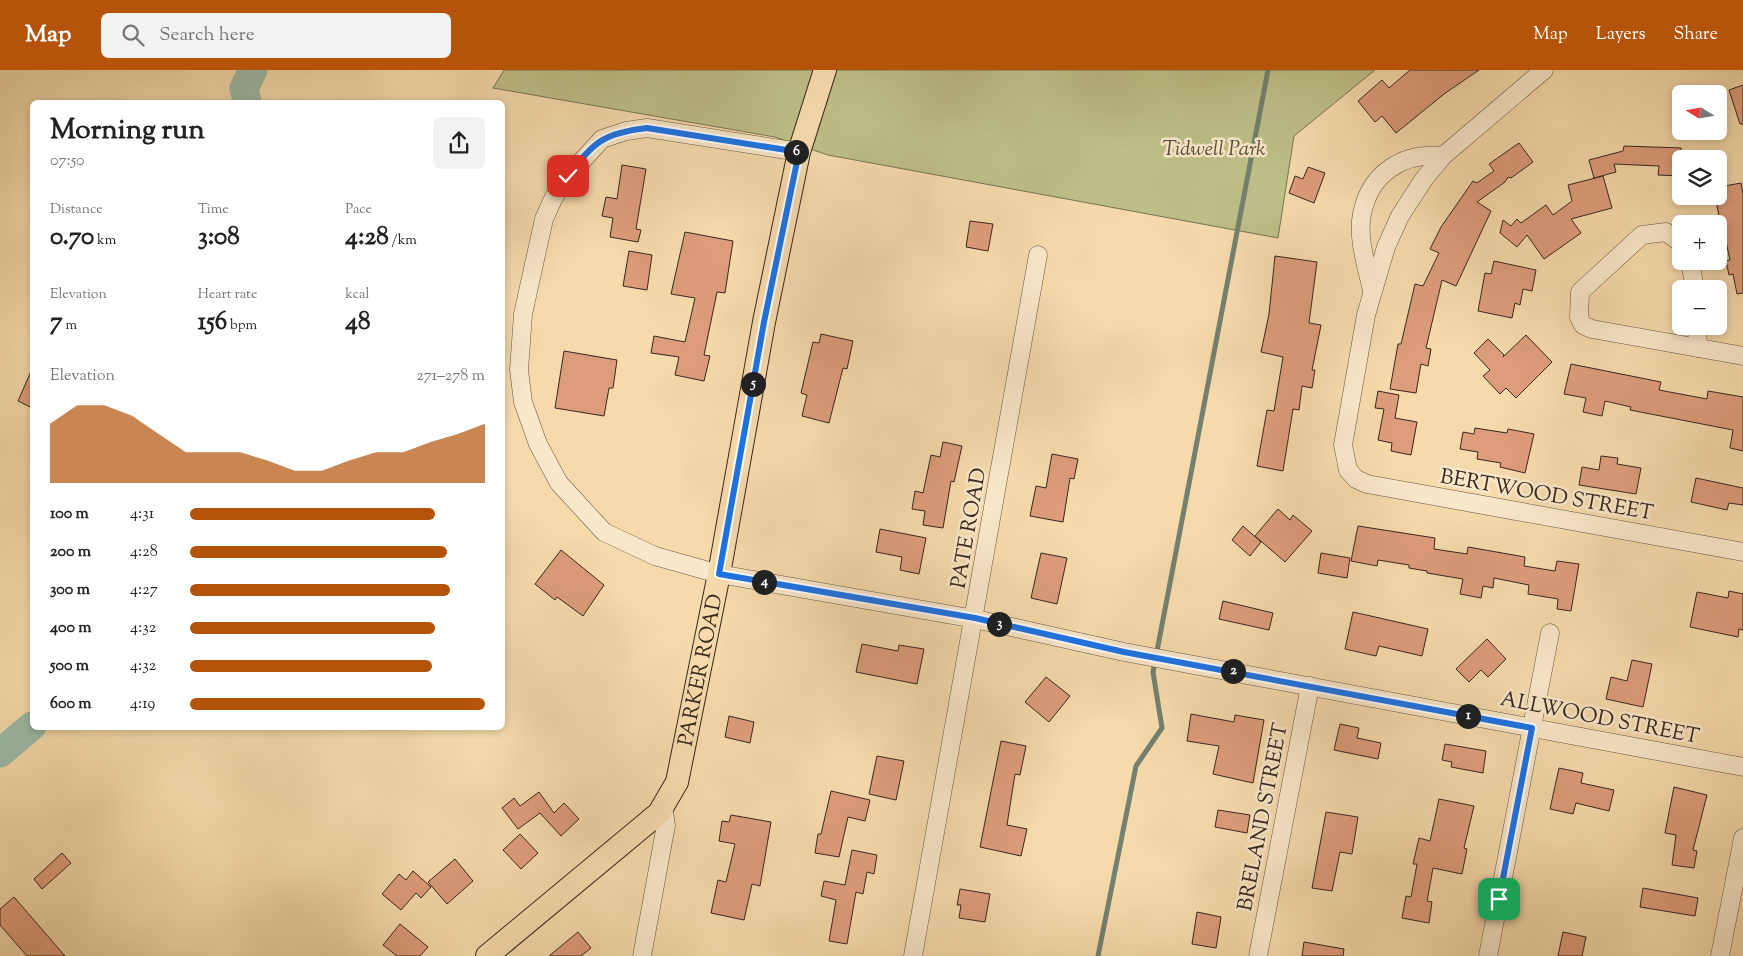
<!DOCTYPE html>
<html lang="en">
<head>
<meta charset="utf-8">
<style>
  :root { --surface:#fff; --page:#f2f2f2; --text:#222; --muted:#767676; --accent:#b45309 }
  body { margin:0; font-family:"Sorts Mill Goudy",serif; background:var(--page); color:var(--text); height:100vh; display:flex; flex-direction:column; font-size:19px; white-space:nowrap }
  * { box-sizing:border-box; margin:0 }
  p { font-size:16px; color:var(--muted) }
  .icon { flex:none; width:28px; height:28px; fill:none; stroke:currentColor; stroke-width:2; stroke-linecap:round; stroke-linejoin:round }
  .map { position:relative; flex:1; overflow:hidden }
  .drawer { position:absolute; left:30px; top:30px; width:475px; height:630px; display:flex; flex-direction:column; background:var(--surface); border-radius:8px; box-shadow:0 2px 8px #0003 }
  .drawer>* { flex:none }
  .needle { width:32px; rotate:281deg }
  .buttons { position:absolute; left:1672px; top:15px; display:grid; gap:10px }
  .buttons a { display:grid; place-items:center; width:55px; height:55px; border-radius:8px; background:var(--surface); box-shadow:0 2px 8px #0003; font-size:25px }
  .pin { position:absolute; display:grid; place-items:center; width:42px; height:42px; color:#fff; margin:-21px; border-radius:10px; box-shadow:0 2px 8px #0006 }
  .km { position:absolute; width:25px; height:25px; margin:-12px; border-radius:50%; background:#222; color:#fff; font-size:14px; line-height:25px; text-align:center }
  .round { display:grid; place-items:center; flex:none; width:52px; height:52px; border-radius:8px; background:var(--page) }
  .head { display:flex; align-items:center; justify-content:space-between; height:85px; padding:0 20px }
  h1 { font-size:28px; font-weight:700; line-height:38px }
  .metrics { display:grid; grid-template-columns:repeat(3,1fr); gap:8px; height:85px; padding:5px 20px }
  .metrics div { display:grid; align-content:center }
  .metrics b { font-size:25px; font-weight:700 }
  .metrics small { font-size:14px; font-weight:400 }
  .metrics p { font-size:14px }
  .chart { height:140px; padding:10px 20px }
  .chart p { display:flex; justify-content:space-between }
  .chart svg { width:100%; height:90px; margin-top:5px; fill:var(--accent); opacity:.7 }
  ul { padding:0 20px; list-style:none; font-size:16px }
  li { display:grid; grid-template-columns:80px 60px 1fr; align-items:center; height:38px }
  li i { height:12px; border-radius:6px; background:var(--accent) }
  header { display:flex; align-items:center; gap:30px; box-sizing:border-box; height:70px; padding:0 25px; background:var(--accent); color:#fff }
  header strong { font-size:24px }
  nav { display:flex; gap:28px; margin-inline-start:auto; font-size:18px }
  .search { width:350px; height:45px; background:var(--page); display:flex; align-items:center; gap:12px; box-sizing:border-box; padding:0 18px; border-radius:8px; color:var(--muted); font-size:19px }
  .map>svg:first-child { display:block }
  .green { fill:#bebf88; stroke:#7a7352 }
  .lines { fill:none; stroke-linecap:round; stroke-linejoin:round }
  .stream { stroke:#748070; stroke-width:5 }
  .river { stroke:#9dbba8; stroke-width:29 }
  .building { fill:#dd9c7b; stroke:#36271d }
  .minor-casing { stroke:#665441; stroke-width:19 }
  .major-casing { stroke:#36271d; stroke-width:24 }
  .minor { stroke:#f9e7c9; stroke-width:18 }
  .major { stroke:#f6daac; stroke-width:22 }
  .route-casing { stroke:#fff; stroke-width:10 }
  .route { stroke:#1a73e8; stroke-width:6 }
  .labels { text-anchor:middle; stroke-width:5; stroke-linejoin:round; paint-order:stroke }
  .park-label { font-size:21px; font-style:italic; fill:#584d38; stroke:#f9e7c9 }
  .street-label { font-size:21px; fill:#36271d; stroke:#f9e7c9 }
</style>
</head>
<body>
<header>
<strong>Map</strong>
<div class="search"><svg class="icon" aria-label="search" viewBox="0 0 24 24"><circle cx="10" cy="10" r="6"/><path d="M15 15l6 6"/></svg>Search here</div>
<nav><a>Map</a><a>Layers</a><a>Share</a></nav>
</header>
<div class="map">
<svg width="1743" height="886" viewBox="0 0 1743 886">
  <rect width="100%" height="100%" fill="#f6daac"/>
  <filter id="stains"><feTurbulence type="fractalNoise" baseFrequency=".004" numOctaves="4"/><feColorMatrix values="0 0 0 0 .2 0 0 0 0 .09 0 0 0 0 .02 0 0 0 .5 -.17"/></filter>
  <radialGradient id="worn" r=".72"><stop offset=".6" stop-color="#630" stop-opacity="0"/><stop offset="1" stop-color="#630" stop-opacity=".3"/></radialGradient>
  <path class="green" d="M 504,0 L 1375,0 L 1294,66 L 1278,168 L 828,85 L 775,67 L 493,18 Z"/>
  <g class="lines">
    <path class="stream" d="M 1098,886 L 1136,696 L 1162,658 L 1153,602 L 1268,0"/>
    <g class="river">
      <path d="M 247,32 L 244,18 L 253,0"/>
      <path d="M 0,683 L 32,656"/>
    </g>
  </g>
  <g class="building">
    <path d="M 1410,0 L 1479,0 L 1444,24 L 1396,63 L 1382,46 L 1375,52 L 1358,31 L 1382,10 L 1389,18 Z"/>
    <path d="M 1743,15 L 1743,54 L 1740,54 L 1729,20 Z"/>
    <path d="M 1519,73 L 1533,92 L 1511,108 L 1508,107 L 1505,112 L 1477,132 L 1491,141 L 1456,216 L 1442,210 L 1426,278 L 1431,279 L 1428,296 L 1421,294 L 1416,323 L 1390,319 L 1398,274 L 1401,274 L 1415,214 L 1423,216 L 1439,183 L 1430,179 L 1441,157 L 1473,111 L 1477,113 L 1494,101 L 1489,94 Z"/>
    <path d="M 1624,76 L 1681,78 L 1681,106 L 1658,105 L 1659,96 L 1614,94 L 1616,102 L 1594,108 L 1589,90 L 1623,81 Z"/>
    <path d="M 622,95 L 646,99 L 636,159 L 641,160 L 638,172 L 610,167 L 613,148 L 602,146 L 606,127 L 617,129 Z"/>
    <path d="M 1308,97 L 1325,103 L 1314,133 L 1289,123 L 1295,106 L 1303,109 Z"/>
    <path d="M 1603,106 L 1612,138 L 1571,149 L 1581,163 L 1544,189 L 1527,165 L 1517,177 L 1500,163 L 1503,150 L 1511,156 L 1517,149 L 1521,153 L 1546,135 L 1553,145 L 1572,131 L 1568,115 Z"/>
    <path d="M 1741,113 L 1743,124 L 1743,223 L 1737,224 L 1733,204 L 1729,205 L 1726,191 L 1730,190 L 1724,162 L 1719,163 L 1719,146 L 1715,126 L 1719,126 L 1719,117 Z"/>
    <path d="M 970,151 L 993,154 L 988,181 L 966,177 Z"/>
    <path d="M 685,162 L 733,171 L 725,223 L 717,222 L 704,285 L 710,286 L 704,311 L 675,305 L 679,287 L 651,283 L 654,266 L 685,272 L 695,228 L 671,224 Z"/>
    <path d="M 629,181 L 652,185 L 647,220 L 623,216 Z"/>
    <path d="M 1275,186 L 1317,192 L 1309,253 L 1321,255 L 1312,300 L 1315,300 L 1312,318 L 1302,316 L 1299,340 L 1293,339 L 1283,401 L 1257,396 L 1267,340 L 1274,341 L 1283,287 L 1261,282 L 1269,244 Z"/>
    <path d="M 1494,191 L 1536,200 L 1532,221 L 1523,219 L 1520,235 L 1515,233 L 1512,248 L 1478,241 L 1485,203 L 1491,204 Z"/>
    <path d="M 821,264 L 853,271 L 847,299 L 843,298 L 829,353 L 802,346 L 807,325 L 801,323 L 813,272 L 819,273 Z"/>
    <path d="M 1526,265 L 1552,292 L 1516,328 L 1506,318 L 1500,324 L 1483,306 L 1490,300 L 1474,283 L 1488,269 L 1504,285 L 1503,287 Z"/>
    <path d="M 564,281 L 617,290 L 613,318 L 609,318 L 604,346 L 555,338 Z"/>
    <path d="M 1571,294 L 1661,312 L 1659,320 L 1707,329 L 1708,321 L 1743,327 L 1743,381 L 1730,378 L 1733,360 L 1630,340 L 1631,337 L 1605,331 L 1602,346 L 1583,342 L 1586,328 L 1564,324 Z"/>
    <path d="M 32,299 L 32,338 L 18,331 Z"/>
    <path d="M 1378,321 L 1399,325 L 1395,348 L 1417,352 L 1411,385 L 1391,381 L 1392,373 L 1378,370 L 1384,339 L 1375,338 Z"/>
    <path d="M 1475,358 L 1507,363 L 1508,359 L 1534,364 L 1525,403 L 1500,397 L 1501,393 L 1477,389 L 1478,382 L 1460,379 L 1463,362 L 1474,364 Z"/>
    <path d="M 943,372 L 962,376 L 954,412 L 951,411 L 943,458 L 923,455 L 925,441 L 912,439 L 915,421 L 923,423 L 931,385 L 940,387 Z"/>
    <path d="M 1052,384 L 1078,389 L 1074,409 L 1070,408 L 1063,452 L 1030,446 L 1036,416 L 1046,418 Z"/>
    <path d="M 1601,386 L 1618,388 L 1617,394 L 1641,398 L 1636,424 L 1579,415 L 1582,397 L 1599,400 Z"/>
    <path d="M 1696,408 L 1743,418 L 1743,435 L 1729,433 L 1727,440 L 1691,432 Z"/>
    <path d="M 1278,439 L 1290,450 L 1293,445 L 1312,461 L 1285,492 L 1255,466 Z"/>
    <path d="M 1243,456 L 1261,472 L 1250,486 L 1232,470 Z"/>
    <path d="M 1358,456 L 1435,468 L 1434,479 L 1467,484 L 1468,477 L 1525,487 L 1524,496 L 1555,501 L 1557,491 L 1579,494 L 1571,541 L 1557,539 L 1558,529 L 1528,524 L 1529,515 L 1494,508 L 1493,518 L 1483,516 L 1481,528 L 1460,524 L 1463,509 L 1427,503 L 1427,501 L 1409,498 L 1409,495 L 1378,490 L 1377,496 L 1351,491 Z"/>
    <path d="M 880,459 L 926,468 L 919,504 L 900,500 L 902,487 L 876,482 Z"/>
    <path d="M 561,480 L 604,515 L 583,546 L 557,527 L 555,530 L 535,514 Z"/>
    <path d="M 1041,483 L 1067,488 L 1057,534 L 1031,528 Z"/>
    <path d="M 1321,483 L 1350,488 L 1347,508 L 1318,503 Z"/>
    <path d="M 1729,521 L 1743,524 L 1743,560 L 1739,559 L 1738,567 L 1690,557 L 1697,522 L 1728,528 Z"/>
    <path d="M 1223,531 L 1273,543 L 1269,560 L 1219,549 Z"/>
    <path d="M 1353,542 L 1428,559 L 1422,586 L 1379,576 L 1376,586 L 1345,579 Z"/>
    <path d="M 1487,569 L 1506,589 L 1488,607 L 1481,600 L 1469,612 L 1456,599 Z"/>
    <path d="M 862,574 L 898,581 L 899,575 L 924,579 L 917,614 L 856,602 Z"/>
    <path d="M 1632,590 L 1652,594 L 1643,637 L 1606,629 L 1611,607 L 1627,611 Z"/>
    <path d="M 1046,607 L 1070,626 L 1049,652 L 1025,632 Z"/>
    <path d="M 1191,644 L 1234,652 L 1235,645 L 1264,650 L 1253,713 L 1213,704 L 1219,676 L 1187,671 Z"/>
    <path d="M 729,646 L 754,652 L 750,673 L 725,667 Z"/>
    <path d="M 1340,654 L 1359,658 L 1357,668 L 1381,673 L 1378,689 L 1334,680 Z"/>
    <path d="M 1001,671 L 1026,676 L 1020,705 L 1015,704 L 1007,755 L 1027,759 L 1021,786 L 980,777 Z"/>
    <path d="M 1445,674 L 1486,681 L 1483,703 L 1451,697 L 1452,692 L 1442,690 Z"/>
    <path d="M 877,686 L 904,691 L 896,730 L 869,724 Z"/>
    <path d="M 1559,698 L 1583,703 L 1581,713 L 1614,720 L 1609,741 L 1576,733 L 1573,744 L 1550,739 Z"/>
    <path d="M 1674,717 L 1707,725 L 1693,780 L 1697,781 L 1694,798 L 1672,795 L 1676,765 L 1665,763 Z"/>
    <path d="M 831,721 L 870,730 L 865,751 L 848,747 L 839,787 L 815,783 L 818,764 L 821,764 Z"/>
    <path d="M 539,722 L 554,743 L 564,733 L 579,749 L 561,766 L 540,743 L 518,759 L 502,738 L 514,728 L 520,736 Z"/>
    <path d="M 1439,729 L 1474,736 L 1464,778 L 1467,779 L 1462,804 L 1433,798 L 1427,831 L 1432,832 L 1429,853 L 1402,848 L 1406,826 L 1411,827 L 1417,794 L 1413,794 L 1419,768 L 1430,771 Z"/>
    <path d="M 1218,740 L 1250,745 L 1247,763 L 1215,757 Z"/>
    <path d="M 1326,742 L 1358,747 L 1352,784 L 1340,782 L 1332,821 L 1312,818 Z"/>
    <path d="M 731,745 L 771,752 L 760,816 L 752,814 L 744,850 L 711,843 L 718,810 L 726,812 L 735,774 L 719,771 L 722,751 L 729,752 Z"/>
    <path d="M 520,764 L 538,783 L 521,799 L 503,780 Z"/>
    <path d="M 852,780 L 877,785 L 874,804 L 867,802 L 863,824 L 856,822 L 847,874 L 829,871 L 836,830 L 821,826 L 824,811 L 845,815 Z"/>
    <path d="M 62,783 L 71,793 L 42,819 L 34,809 Z"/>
    <path d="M 455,789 L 473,811 L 447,834 L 428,812 Z"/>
    <path d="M 413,801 L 431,817 L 421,828 L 416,823 L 401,840 L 382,824 L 399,804 L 406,810 Z"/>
    <path d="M 1643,818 L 1698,828 L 1695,846 L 1640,837 Z"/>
    <path d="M 960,819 L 990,824 L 985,852 L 959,848 L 961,835 L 957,835 Z"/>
    <path d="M 14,827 L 65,886 L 27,886 L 0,855 L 0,839 Z"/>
    <path d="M 1197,842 L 1221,847 L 1216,878 L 1192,874 Z"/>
    <path d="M 400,854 L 428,877 L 420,886 L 397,886 L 383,875 Z"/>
    <path d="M 578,862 L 591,878 L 581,886 L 549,886 Z"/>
    <path d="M 1563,862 L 1586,867 L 1582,886 L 1558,886 Z"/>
    <path d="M 1304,872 L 1344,879 L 1343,886 L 1302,886 Z"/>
  </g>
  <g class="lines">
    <defs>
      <g id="minor">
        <path d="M 1544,0 L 1443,86 L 1424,109 L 1400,146 L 1386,177 L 1366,245 L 1343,375 L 1348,400 L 1356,409 L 1367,414 L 1743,482"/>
        <path d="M 799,82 L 647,58 L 626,61 L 602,69 L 568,106 L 554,127 L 544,149 L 523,244 L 519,300 L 523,332 L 538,374 L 559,413 L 604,462 L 655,486 L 719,504 L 975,549 L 1124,582 L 1743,697"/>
        <path d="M 1681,173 L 1666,162 L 1642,165 L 1580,222 L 1579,247 L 1583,255 L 1592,259 L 1743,286"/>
        <path d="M 1690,191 L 1695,219"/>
        <path d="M 1372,221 C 1367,197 1357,168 1362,144 C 1370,103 1403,82 1443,86"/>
        <path d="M 1697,256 L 1698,278"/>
        <path d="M 642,886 L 666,755 L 663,738"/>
        <path d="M 913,886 L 1038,185"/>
        <path d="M 1258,886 L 1310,616"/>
        <path d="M 1488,886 L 1550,563"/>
        <path d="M 1720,886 L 1743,768"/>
      </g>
      <g id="major">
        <path id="s1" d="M 487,886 L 659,743 L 677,712 L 719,504 L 764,252 L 799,82 L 825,0"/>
      </g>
    </defs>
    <use href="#minor" class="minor-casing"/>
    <use href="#major" class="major-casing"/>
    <use href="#minor" class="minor"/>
    <use href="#major" class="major"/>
  </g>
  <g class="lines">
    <defs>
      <path id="route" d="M 568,106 C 594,72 603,63 647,58 L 799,82 L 764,252 L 719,504 L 975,548 L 1124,582 L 1532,658 L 1499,829"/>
    </defs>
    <use href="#route" class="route-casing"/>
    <use href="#route" class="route"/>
  </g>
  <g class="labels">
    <g class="park-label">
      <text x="1214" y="85">Tidwell Park</text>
    </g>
    <g class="street-label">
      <text transform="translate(1547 424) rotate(10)" y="7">BERTWOOD STREET</text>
      <text transform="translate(968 458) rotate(-80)" y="7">PATE ROAD</text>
      <text dy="7" stroke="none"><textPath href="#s1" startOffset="374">PARKER ROAD</textPath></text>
      <text transform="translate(1600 647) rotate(11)" y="7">ALLWOOD STREET</text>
      <text transform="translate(1262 747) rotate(-79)" y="7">BRELAND STREET</text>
    </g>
  </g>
  <rect width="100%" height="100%" filter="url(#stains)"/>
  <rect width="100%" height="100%" fill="url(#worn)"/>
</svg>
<div class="buttons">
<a><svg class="needle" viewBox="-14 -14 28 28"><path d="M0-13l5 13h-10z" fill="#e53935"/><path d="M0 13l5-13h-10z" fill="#767676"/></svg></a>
<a><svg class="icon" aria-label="layers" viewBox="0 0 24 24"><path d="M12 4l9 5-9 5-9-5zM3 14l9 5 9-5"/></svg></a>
<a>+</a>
<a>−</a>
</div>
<div class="pin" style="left:1499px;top:829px;background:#1e9e55"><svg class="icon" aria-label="arrive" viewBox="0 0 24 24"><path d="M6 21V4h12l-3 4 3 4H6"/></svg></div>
<div class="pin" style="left:568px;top:106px;background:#d93025"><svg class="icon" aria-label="check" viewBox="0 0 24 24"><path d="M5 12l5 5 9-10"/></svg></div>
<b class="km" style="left:1468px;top:646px">1</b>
<b class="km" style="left:1233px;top:601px">2</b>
<b class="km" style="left:999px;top:554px">3</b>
<b class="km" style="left:764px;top:512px">4</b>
<b class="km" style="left:753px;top:314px">5</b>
<b class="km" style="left:796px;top:82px">6</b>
<section class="drawer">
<div class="head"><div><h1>Morning run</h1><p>07:50</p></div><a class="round"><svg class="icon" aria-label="share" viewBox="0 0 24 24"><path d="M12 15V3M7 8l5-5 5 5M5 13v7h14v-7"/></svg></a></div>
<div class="metrics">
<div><p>Distance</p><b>0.70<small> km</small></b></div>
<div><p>Time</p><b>3:08</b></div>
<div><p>Pace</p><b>4:28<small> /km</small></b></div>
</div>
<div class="metrics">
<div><p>Elevation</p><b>7<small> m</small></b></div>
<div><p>Heart rate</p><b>156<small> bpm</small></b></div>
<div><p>kcal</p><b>48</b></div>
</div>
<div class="chart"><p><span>Elevation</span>271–278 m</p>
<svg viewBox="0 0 160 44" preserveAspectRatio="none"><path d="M0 44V15L10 6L20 6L30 11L40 20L50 29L60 29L70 29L80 33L90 38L100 38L110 33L120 29L130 29L140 24L150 20L160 15V44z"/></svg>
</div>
<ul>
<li><b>100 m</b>4:31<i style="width:83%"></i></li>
<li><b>200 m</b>4:28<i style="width:87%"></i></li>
<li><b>300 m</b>4:27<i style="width:88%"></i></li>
<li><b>400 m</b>4:32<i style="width:83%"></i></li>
<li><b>500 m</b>4:32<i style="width:82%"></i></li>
<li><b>600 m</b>4:19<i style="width:100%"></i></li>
</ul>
</section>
</div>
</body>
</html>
